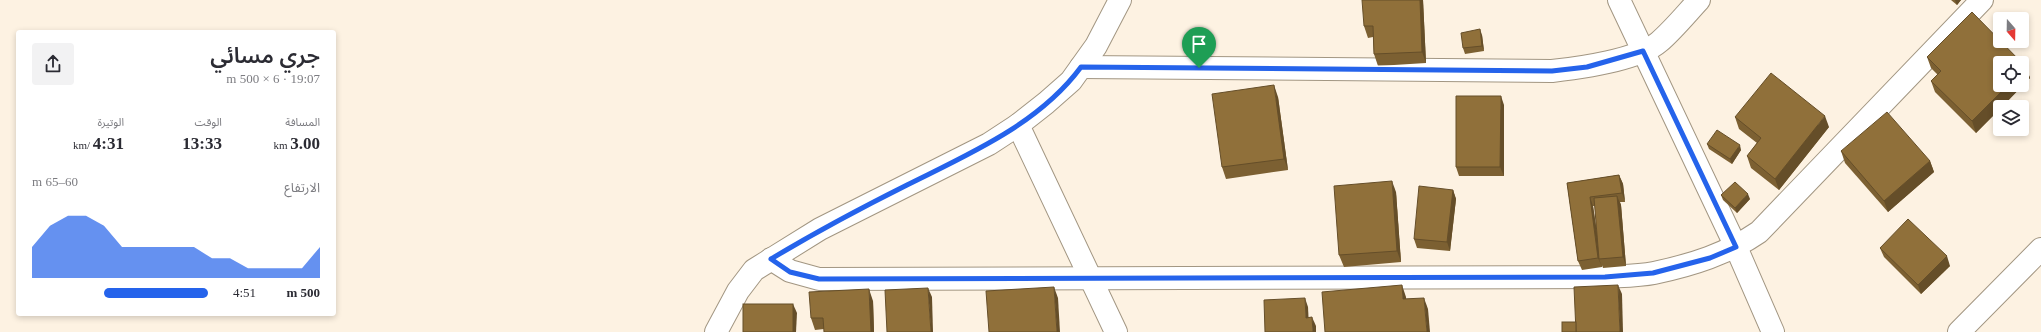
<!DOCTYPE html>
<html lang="ar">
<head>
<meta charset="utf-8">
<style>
  :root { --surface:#fff; --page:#f2f2f3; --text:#2b2b33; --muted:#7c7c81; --accent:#2563eb }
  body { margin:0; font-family:"Times New Roman","Noto Sans Arabic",serif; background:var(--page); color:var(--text); direction:rtl; height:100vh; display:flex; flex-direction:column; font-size:15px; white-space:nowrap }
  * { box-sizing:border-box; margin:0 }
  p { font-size:13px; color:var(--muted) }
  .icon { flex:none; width:22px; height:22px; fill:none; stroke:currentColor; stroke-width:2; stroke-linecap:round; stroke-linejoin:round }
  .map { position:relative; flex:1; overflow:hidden; direction:ltr }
  .details { position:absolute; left:16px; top:30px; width:320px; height:286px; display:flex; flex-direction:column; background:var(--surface); border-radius:4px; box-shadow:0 2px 6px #0003; direction:rtl }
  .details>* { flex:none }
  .needle { width:26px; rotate:160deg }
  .buttons { position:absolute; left:1993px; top:12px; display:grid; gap:8px }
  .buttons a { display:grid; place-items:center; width:36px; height:36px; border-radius:4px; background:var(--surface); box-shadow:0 2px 6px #0003; font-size:20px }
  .pin { position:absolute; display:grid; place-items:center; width:34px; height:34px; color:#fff; margin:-41px -17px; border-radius:50% 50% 50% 0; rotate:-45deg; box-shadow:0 0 4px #0007 }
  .pin .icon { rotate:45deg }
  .round { display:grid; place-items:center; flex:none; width:42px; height:42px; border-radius:4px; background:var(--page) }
  .overview { display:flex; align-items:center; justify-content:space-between; height:68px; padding:0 16px }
  h1 { font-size:22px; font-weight:600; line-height:30px }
  .metrics { display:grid; grid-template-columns:repeat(3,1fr); gap:6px; height:68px; padding:4px 16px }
  .metrics div { display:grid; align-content:center }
  .metrics b { font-size:17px; font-weight:600 }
  .metrics small { font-size:11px; font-weight:400 }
  .metrics p { font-size:11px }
  .chart { height:112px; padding:8px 16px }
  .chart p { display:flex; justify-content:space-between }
  .chart svg { width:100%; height:72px; margin-top:4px; fill:var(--accent); opacity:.7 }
  ul { padding:0 16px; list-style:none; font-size:13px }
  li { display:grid; grid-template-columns:64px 48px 1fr; align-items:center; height:30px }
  li i { height:10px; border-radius:5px; background:var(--accent) }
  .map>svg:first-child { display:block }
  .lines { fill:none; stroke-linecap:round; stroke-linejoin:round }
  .street-casing { stroke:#a29682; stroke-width:24 }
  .street { stroke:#fff; stroke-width:22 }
  .wall { fill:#7c6032; fill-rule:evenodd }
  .shaded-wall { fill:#654e29 }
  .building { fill:#90703a; stroke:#654e29 }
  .route-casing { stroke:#fff; stroke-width:8 }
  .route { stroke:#2563eb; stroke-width:5 }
</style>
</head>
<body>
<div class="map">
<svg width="2041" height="332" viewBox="0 0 2041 332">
  <rect width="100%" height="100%" fill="#fdf2e2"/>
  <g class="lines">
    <defs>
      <g id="street">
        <path d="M 1619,0 L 1736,247 L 1773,332"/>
        <path d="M 1081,67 L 1552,71 C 1579,68 1638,60 1659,42 C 1673,30 1686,14 1699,0"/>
        <path d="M 1018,125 L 1116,332"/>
        <path d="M 771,259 L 790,271 L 819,279 L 1605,277 C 1621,276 1639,276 1654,273 C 1692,265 1727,254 1759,232 L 1982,0"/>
        <path d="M 716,332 L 738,291 L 754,270 L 820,229 L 989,144 L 1018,125 L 1046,103 L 1071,81 L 1096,46 L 1120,0"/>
        <path d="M 1959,332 L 2041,249"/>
      </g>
    </defs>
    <use href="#street" class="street-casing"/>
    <use href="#street" class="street"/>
  </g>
  <g class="wall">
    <path d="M 1423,0 L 1426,63 L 1378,66 L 1374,54 L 1373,37 L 1368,38 L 1364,26 Z"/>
    <path d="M 1951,0 L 1961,0 L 1957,5 Z"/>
    <path d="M 1482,35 L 1484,51 L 1465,54 L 1463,48 Z"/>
    <path d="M 1927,57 L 2026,67 L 2030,78 L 1976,133 L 1935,92 L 1931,81 L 1938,75 L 1931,68 Z"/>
    <path d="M 1278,97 L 1288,170 L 1226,179 L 1222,167 Z"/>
    <path d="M 1504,105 L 1504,176 L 1459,176 L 1456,167 Z"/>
    <path d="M 1735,117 L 1829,127 L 1779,190 L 1751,168 L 1747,156 L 1757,143 L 1739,129 Z"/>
    <path d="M 1707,144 L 1741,150 L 1732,164 L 1709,149 Z"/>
    <path d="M 1841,151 L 1930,161 L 1934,172 L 1888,212 L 1845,163 Z"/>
    <path d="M 1619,175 L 1623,184 L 1625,202 L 1620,202 L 1621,205 L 1626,266 L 1603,268 L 1602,265 L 1602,267 L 1582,270 L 1578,261 L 1567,183 ZM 1593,206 L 1595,206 L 1597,234 Z"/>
    <path d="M 1453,190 L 1456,199 L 1450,251 L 1417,248 L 1414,239 Z"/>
    <path d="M 1396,192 L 1401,262 L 1344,267 L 1339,255 Z"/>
    <path d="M 1721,195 L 1750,199 L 1737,213 L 1723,200 Z"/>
    <path d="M 1880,248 L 1950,266 L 1921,294 L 1884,257 Z"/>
    <path d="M 873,301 L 874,332 L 824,332 L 824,329 L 815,330 L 811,318 Z"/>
  </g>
  <g class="shaded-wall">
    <path d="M 1420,0 L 1423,0 L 1426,63 L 1422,52 Z"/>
    <path d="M 1955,0 L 1961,0 L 1957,5 Z"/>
    <path d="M 1480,29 L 1482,35 L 1484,51 L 1482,46 Z"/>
    <path d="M 2026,67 L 2030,78 L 2002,107 L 2000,107 L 2000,109 L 1976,133 L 1972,121 L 2008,85 L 2022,85 L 2022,71 Z"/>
    <path d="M 1274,85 L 1278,97 L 1288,170 L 1284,159 Z"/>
    <path d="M 1501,96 L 1504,105 L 1504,176 L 1500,167 Z"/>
    <path d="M 1825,116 L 1829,127 L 1779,190 L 1775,179 Z"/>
    <path d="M 1740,145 L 1741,150 L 1732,164 L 1730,159 Z"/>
    <path d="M 1930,161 L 1934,172 L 1888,212 L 1884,201 Z"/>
    <path d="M 1619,175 L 1623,184 L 1625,202 L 1622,193 Z"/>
    <path d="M 1392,181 L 1396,192 L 1401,262 L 1397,251 Z"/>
    <path d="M 1453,190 L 1456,199 L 1450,251 L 1447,242 Z"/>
    <path d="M 1748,194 L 1750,199 L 1737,213 L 1735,208 Z"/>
    <path d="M 1617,196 L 1621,205 L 1626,266 L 1623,257 Z"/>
    <path d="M 1590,197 L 1593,206 L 1601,259 L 1599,259 L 1602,267 L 1598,258 Z"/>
    <path d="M 1947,256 L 1950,266 L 1921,294 L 1918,285 Z"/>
    <path d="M 1402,285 L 1406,297 L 1407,310 L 1403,299 Z"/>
    <path d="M 1618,285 L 1622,294 L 1623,332 L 1620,332 Z"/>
    <path d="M 1054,287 L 1058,298 L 1060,332 L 1057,332 Z"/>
    <path d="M 928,288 L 932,297 L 933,332 L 931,332 Z"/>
    <path d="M 869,289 L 873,301 L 874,332 L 871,332 Z"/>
    <path d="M 1305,298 L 1308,307 L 1309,327 L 1306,318 Z"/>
    <path d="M 1424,298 L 1428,309 L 1430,332 L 1427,332 Z"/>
    <path d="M 793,304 L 797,313 L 796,332 L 793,332 Z"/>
    <path d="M 1312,317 L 1316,326 L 1316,332 L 1313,332 Z"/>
  </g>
  <g class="building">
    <path d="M 1362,0 L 1420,0 L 1422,52 L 1374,54 L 1373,26 L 1364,26 Z"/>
    <path d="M 1972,12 L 2026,67 L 2022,71 L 2022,63 L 2000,63 L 2000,85 L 2008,85 L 1972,121 L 1931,81 L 1941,71 L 1927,57 Z"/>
    <path d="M 1480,29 L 1482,46 L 1463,48 L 1461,33 Z"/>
    <path d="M 1771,73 L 1825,116 L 1775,179 L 1747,156 L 1761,138 L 1735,117 Z"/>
    <path d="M 1274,85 L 1284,159 L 1222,167 L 1212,94 Z"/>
    <path d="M 1456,96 L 1501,96 L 1500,167 L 1456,167 Z"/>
    <path d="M 1887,112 L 1930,161 L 1884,201 L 1841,151 Z"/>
    <path d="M 1717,130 L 1740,145 L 1730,159 L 1707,144 Z"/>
    <path d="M 1619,175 L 1622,193 L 1590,197 L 1598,258 L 1578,261 L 1567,183 Z"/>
    <path d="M 1392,181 L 1397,251 L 1339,255 L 1334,186 Z"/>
    <path d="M 1735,182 L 1748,194 L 1735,208 L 1721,195 Z"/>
    <path d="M 1419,186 L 1453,190 L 1447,242 L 1414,239 Z"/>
    <path d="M 1617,196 L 1623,257 L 1599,259 L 1594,198 Z"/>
    <path d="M 1908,219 L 1947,256 L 1918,285 L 1880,248 Z"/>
    <path d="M 1402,285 L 1403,299 L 1424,298 L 1427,332 L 1325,332 L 1322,292 Z"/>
    <path d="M 1618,285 L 1620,332 L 1576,332 L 1574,287 Z"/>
    <path d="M 1054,287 L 1057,332 L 989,332 L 986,291 Z"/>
    <path d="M 928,288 L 931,332 L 887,332 L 885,290 Z"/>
    <path d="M 869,289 L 871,332 L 824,332 L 823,318 L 811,318 L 809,292 Z"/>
    <path d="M 1305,298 L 1306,318 L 1312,317 L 1313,332 L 1265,332 L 1264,300 Z"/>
    <rect x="743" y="304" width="50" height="28"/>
    <rect x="1562" y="322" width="14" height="10"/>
  </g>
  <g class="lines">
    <defs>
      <path id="route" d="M 1643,51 L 1736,247 L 1710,258 L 1653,273 L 1605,277 L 819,279 L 790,272 L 771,259 C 816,232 861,208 907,185 C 969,154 1039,124 1081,67 L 1552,71 L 1587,67 Z"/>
    </defs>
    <use href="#route" class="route-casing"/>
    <use href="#route" class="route"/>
  </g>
</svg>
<div class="buttons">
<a><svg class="needle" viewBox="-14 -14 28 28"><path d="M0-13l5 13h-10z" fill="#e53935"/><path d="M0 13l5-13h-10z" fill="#7c7c81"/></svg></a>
<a><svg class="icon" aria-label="locate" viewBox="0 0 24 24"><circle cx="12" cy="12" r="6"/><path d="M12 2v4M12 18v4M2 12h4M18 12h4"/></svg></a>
<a><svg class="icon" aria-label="layers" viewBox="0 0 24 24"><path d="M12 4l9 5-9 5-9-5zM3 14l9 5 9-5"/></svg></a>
</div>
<div class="pin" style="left:1199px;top:68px;background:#1e9e55"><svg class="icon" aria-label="arrive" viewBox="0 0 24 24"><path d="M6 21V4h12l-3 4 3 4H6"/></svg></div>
<section class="details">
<div class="overview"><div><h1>جري مسائي</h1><p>19:07 · 6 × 500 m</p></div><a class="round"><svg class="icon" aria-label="share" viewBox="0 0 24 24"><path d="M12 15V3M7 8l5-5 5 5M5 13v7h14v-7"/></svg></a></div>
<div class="metrics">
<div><p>المسافة</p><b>3.00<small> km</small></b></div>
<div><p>الوقت</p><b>13:33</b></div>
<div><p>الوتيرة</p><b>4:31<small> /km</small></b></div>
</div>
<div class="chart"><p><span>الارتفاع</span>60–65 m</p>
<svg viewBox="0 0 160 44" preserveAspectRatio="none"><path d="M0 44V25L10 12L20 6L30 6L40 12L50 25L60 25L70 25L80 25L90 25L100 32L110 32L120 38L130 38L140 38L150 38L160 25V44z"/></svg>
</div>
<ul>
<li><b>500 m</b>4:51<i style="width:59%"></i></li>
</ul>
</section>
</div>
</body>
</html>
